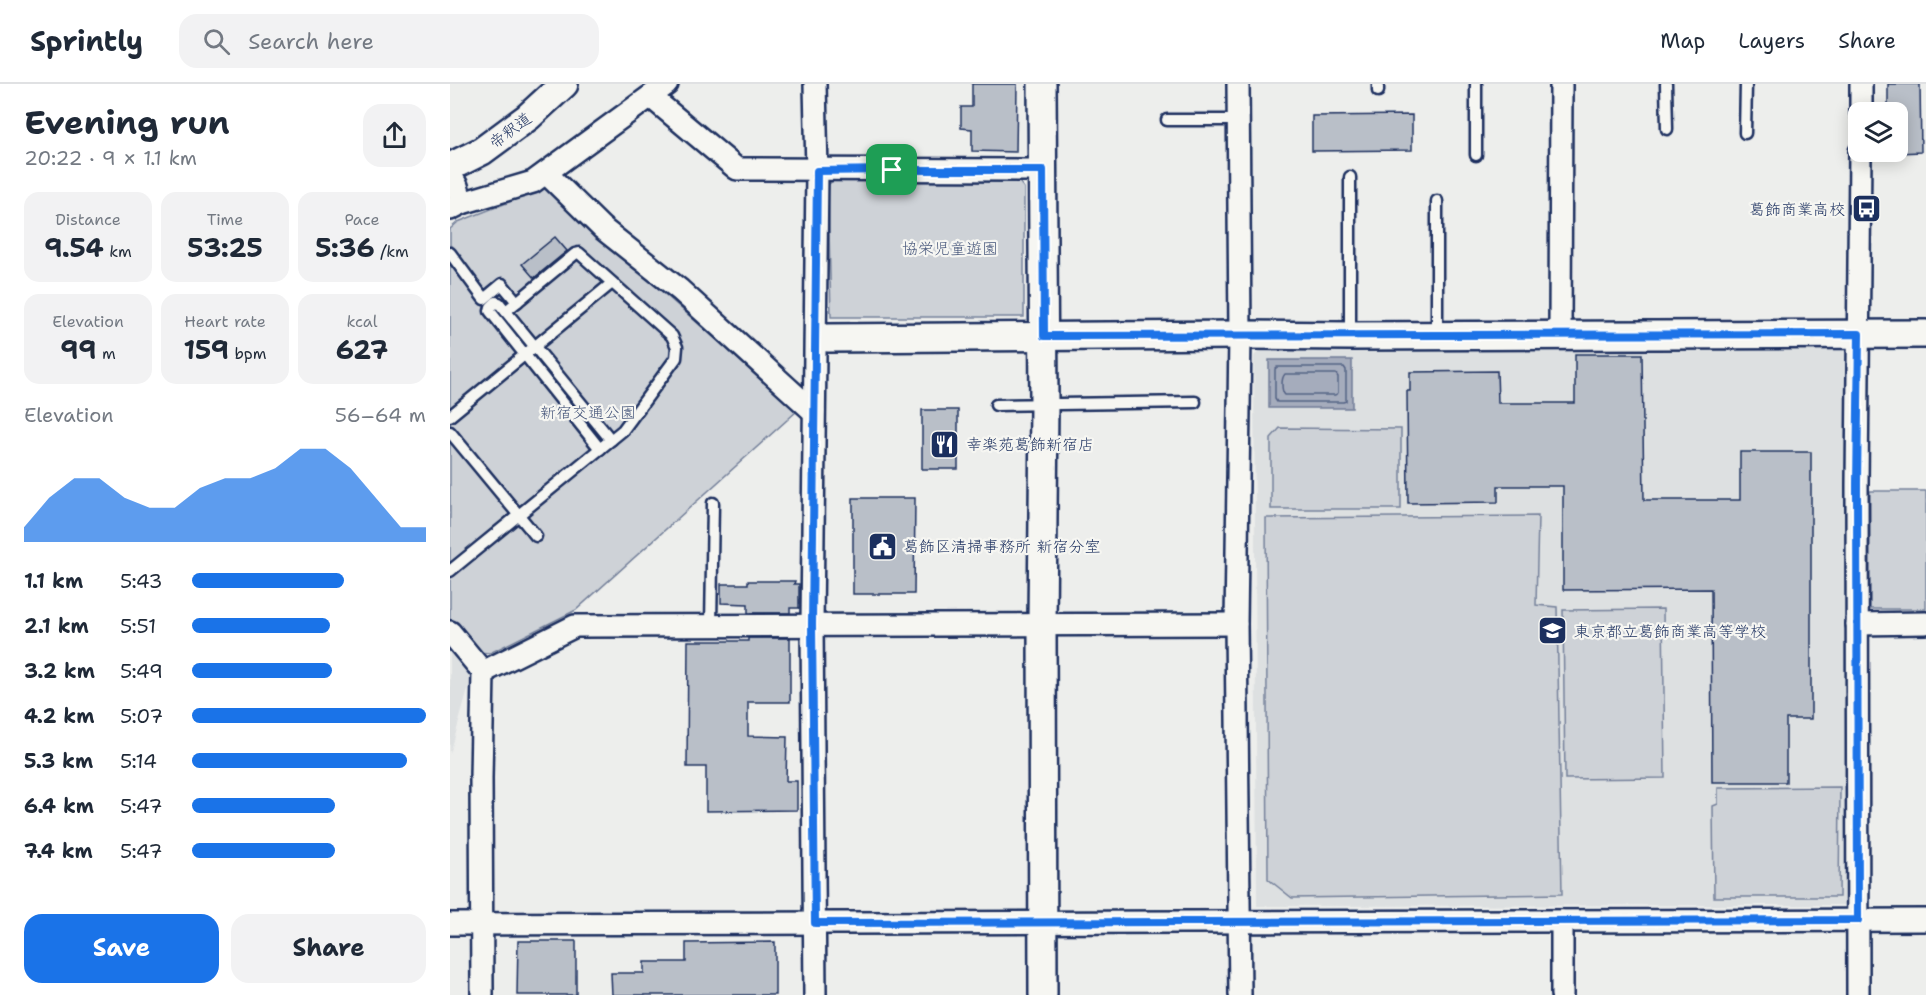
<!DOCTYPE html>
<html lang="en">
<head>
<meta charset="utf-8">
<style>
  :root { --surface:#fff; --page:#f2f2f3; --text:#1f2937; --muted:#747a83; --line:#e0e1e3; --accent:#1a73e8 }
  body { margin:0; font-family:"Shantell Sans","Klee One",sans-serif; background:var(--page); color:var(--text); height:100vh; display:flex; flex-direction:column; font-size:22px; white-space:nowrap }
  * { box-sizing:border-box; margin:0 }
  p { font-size:20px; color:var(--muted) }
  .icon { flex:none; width:33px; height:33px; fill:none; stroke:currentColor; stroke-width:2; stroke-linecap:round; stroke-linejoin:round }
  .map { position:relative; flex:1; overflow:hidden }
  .side { display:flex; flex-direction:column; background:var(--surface); width:450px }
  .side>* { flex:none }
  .fabs { position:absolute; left:1398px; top:18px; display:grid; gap:12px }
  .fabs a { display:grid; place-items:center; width:60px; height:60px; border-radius:12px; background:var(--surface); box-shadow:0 3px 15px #0003; font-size:30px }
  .pin { position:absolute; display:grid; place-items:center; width:51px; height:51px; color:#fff; margin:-26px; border-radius:12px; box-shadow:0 3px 9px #0006 }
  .round { display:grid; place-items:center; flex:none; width:63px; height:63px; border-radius:18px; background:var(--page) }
  .overview { display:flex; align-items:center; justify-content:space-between; height:102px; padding:0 24px }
  h1 { font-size:33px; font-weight:700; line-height:45px }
  .metrics { display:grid; grid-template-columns:repeat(3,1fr); gap:9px; height:102px; padding:6px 24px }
  .metrics div { display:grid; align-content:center; border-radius:15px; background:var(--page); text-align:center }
  .metrics b { font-size:26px; font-weight:700 }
  .metrics small { font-size:16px; font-weight:400 }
  .metrics p { font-size:16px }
  .chart { height:168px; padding:12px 24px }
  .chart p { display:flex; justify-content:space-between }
  .chart svg { width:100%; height:108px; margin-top:6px; fill:var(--accent); opacity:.7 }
  .button { display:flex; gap:12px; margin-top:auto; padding:12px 24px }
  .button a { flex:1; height:69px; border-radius:18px; background:var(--accent); color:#fff; font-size:24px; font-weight:700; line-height:69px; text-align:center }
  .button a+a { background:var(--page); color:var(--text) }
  ul { padding:0 24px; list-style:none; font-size:20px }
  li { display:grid; grid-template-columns:96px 72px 1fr; align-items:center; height:45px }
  li i { height:15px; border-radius:8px; background:var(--accent) }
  header { display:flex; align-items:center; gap:36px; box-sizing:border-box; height:84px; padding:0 30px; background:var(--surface); border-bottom:2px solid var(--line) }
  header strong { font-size:28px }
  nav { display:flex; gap:33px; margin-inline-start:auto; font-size:21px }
  .search { width:420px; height:54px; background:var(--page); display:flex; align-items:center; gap:15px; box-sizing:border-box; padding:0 21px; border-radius:18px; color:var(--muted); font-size:22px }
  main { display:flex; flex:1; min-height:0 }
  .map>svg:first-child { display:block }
  .built { fill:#dde0e1 }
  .green { fill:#ced2d7; stroke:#74809a; stroke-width:1.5 }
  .water { fill:#a5acbc; stroke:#6e7a96; stroke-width:1.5 }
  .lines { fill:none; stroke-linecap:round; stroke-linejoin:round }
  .shore { stroke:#526184; stroke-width:1.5 }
  .building { fill:#b9bfc8; stroke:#1b2f5e; stroke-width:1.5 }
  .service-casing { stroke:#1b2f5e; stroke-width:15 }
  .minor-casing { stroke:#1b2f5e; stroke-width:26 }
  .tertiary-casing { stroke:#1b2f5e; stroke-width:32 }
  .service { stroke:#f6f6f2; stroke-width:10 }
  .minor { stroke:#f6f6f2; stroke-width:21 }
  .tertiary { stroke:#f6f6f2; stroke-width:27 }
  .route-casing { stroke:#fff; stroke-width:12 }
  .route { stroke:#1a73e8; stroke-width:8 }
  .labels { text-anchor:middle; stroke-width:4.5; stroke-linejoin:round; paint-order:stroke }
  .street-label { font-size:16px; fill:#1b2f5e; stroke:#f6f6f2 }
  .poi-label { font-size:16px; fill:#1b2f5e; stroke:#f6f6f2; text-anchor:start }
  .park-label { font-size:16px; fill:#48587c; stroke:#f6f6f2 }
</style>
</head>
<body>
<header>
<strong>Sprintly</strong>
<div class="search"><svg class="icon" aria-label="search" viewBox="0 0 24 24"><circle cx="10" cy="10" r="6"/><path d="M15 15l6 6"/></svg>Search here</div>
<nav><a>Map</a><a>Layers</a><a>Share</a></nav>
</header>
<main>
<section class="side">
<div class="overview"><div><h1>Evening run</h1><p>20:22 · 9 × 1.1 km</p></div><a class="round"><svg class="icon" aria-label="share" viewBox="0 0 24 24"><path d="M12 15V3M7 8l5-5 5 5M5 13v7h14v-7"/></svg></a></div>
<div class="metrics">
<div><p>Distance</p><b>9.54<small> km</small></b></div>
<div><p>Time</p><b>53:25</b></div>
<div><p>Pace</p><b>5:36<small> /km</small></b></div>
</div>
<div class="metrics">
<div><p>Elevation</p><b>99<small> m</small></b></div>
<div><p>Heart rate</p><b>159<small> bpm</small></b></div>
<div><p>kcal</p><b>627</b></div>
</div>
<div class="chart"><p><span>Elevation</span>56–64 m</p>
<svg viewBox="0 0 160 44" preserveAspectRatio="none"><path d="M0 44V38L10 26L20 18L30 18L40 26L50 30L60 30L70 22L80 18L90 18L100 14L110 6L120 6L130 14L140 26L150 38L160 38V44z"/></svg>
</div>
<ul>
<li><b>1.1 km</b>5:43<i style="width:65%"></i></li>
<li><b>2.1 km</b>5:51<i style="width:59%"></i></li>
<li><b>3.2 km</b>5:49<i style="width:60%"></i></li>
<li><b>4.2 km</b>5:07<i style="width:100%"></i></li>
<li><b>5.3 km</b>5:14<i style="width:92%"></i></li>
<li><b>6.4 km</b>5:47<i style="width:61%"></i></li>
<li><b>7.4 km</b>5:47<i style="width:61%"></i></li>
</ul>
<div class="button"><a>Save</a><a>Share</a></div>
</section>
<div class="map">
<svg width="1476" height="911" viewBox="0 0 1476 911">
  <rect width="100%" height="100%" fill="#edeeec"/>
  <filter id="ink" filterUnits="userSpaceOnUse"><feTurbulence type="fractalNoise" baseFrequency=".0167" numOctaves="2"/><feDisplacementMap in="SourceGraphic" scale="12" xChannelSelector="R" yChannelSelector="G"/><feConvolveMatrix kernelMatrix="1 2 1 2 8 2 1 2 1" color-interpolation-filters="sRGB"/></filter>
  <g filter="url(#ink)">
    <g class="built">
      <path d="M 1400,262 L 1399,821 L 807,822 L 804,272 L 811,265 Z"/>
      <path d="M 0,559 L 20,588 L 19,602 L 0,670 Z"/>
    </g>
    <g class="green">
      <path d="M 387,93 L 567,95 L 574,104 L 574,233 L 381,233 L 378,101 Z"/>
      <path d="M 95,104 L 347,327 L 126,526 L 40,569 L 27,568 L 0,535 L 0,145 L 8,138 Z"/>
      <path d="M 830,344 L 951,345 L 951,425 L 821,425 L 821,354 Z"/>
      <rect x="1420" y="407" width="56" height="118"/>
      <path d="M 1088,432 L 1086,521 L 1107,523 L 1112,810 L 842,814 L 818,795 L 816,434 Z"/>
      <path d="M 1213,525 L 1215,694 L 1115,695 L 1113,526 Z"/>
      <path d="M 1390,703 L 1389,813 L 1264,813 L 1263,722 L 1268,720 L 1268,704 Z"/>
    </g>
    <rect class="water" x="819" y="276" width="83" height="48"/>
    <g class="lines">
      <g class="shore">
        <path d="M 827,283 L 894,283 L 896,286 L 896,317 L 893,318 L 827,318 L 825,315 L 825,285 Z"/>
        <path d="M 835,290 L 886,290 L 888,293 L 888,309 L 885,311 L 835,311 C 831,307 831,294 835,290 Z"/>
      </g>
    </g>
    <g class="building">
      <path d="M 522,0 L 567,0 L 566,68 L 522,67 L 522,45 L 511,44 L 511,23 L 522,23 Z"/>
      <path d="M 1438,0 L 1470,0 L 1471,68 L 1448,69 L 1448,28 L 1438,28 Z"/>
      <path d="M 962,31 L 962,66 L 862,67 L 862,32 Z"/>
      <path d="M 105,153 L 117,167 L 84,194 L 72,180 Z"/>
      <path d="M 1125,270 L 1192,270 L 1194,416 L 1290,416 L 1290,368 L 1361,368 L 1361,635 L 1336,635 L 1336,698 L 1262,698 L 1261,505 L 1113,506 L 1113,402 L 1048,402 L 1048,418 L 958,419 L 957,307 L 960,307 L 960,288 L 1047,287 L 1048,319 L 1125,319 Z"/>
      <rect x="472" y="326" width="36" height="59"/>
      <path d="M 403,414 L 465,414 L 464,510 L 403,510 Z"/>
      <path d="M 298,497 L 345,497 L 344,500 L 349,500 L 349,524 L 340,524 L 340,529 L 298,529 L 298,520 L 271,519 L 271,500 L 298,500 Z"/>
      <path d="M 298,554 L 340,554 L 340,618 L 298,618 L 298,652 L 337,653 L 336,697 L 347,697 L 347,726 L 256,727 L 256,683 L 237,683 L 238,557 L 298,557 Z"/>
      <path d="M 68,857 L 126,857 L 126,911 L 67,911 Z"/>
      <path d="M 325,858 L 325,911 L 162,911 L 161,889 L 194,889 L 194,878 L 236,878 L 236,859 Z"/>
    </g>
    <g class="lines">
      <defs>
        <g id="service">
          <path d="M 928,0 L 928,7"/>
          <path d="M 1026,0 L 1026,71"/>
          <path d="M 1216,0 L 1217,45"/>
          <path d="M 717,36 L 787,36"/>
          <path d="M 1295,49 L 1296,0"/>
          <path d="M 900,93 L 900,251"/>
          <path d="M 0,169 L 34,215 L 52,200 L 67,218"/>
          <path d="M 987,251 L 987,117"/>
          <path d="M 546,321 L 745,318"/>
          <path d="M 0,332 L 162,199"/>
          <path d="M 0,348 L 86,452"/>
          <path d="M 150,365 L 40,227 L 41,223 L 46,218 L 49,219 L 161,356"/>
          <path d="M 0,487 L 173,346 L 226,274 L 227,263 L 222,252 L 129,169 L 125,170 L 56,227"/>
          <path d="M 261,541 L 263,419"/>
        </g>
        <g id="minor">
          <path d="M 365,0 L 367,87 L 362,541 L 365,911"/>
          <path d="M 788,0 L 790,251 L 786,540 L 790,911"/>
          <path d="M 201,13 L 287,85 L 593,86"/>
          <path d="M 1411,28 L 1411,0"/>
          <path d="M 0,89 L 7,102 L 12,119"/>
          <path d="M 96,89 L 152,144 L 230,206 L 364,328"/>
          <path d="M 0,125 L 12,119 L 83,98 L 217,0"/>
          <path d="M 1110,250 L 1111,0"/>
          <path d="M 1407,540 L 1476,539"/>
          <path d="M 0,548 L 33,588 L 31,694 L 32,911"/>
          <path d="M 33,588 L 125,542 L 786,540"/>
          <path d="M 1112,837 L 1112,911"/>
          <path d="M 0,840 L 1476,836"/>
          <path d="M 1408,911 L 1407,400 L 1410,68"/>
        </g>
        <g id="tertiary">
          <path d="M 592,0 L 594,320 L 592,540 L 593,911"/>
          <path d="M 0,83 L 32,67 L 78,33 L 114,0"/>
          <path d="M 378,254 L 790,251 L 900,252 L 1476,250"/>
        </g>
      </defs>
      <use href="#service" class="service-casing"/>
      <use href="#minor" class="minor-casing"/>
      <use href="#tertiary" class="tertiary-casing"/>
      <use href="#service" class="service"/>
      <use href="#minor" class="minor"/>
      <use href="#tertiary" class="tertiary"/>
    </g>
  </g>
  <g class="lines" filter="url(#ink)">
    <defs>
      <path id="route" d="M 442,86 L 593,86 L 594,252 L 1409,250 L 1407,400 L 1408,836 L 365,839 L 362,541 L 367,87 Z"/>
    </defs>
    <use href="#route" class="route-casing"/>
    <use href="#route" class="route"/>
  </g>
  <defs>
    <symbol id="bus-square" viewBox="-11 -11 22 22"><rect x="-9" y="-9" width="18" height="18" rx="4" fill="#1b2f5e" stroke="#f6f6f2"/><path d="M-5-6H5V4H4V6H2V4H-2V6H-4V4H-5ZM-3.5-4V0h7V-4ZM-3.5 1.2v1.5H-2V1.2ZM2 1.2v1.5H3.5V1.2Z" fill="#fff"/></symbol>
    <symbol id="restaurant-square" viewBox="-11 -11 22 22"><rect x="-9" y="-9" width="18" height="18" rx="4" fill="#1b2f5e" stroke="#f6f6f2"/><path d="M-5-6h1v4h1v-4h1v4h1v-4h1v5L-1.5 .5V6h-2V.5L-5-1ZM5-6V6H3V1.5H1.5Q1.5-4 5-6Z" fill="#fff"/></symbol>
    <symbol id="civic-square" viewBox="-11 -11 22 22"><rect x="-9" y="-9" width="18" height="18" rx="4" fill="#1b2f5e" stroke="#f6f6f2"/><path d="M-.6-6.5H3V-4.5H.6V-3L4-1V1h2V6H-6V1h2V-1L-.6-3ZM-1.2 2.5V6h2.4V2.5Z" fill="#fff"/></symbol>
    <symbol id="school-square" viewBox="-11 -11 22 22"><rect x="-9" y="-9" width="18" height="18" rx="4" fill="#1b2f5e" stroke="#f6f6f2"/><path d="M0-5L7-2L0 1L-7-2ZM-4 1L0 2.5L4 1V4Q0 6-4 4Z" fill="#fff"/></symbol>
  </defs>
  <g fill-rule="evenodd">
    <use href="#bus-square" x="1400" y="108" width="33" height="33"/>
    <use href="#restaurant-square" x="478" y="344" width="33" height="33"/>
    <use href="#civic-square" x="416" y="446" width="33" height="33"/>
    <use href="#school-square" x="1086" y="530" width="33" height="33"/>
  </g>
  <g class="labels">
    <g class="street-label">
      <text transform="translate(60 46) rotate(-37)" y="6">帝釈道</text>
    </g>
    <g class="poi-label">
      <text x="1395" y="131" text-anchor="end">葛飾商業高校</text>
      <text x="516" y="366">幸楽苑葛飾新宿店</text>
      <text x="453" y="468">葛飾区清掃事務所 新宿分室</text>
      <text x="1124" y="553">東京都立葛飾商業高等学校</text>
    </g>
    <g class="park-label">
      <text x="500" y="170">協栄児童遊園</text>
      <text x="138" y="334">新宿交通公園</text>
    </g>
  </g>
</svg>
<div class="fabs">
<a><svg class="icon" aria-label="layers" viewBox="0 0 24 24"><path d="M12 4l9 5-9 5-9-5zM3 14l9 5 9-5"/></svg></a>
</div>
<div class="pin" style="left:442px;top:86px;background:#1e9e55"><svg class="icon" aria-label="arrive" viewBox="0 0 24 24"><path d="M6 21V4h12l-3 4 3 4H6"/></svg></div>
</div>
</main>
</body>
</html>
